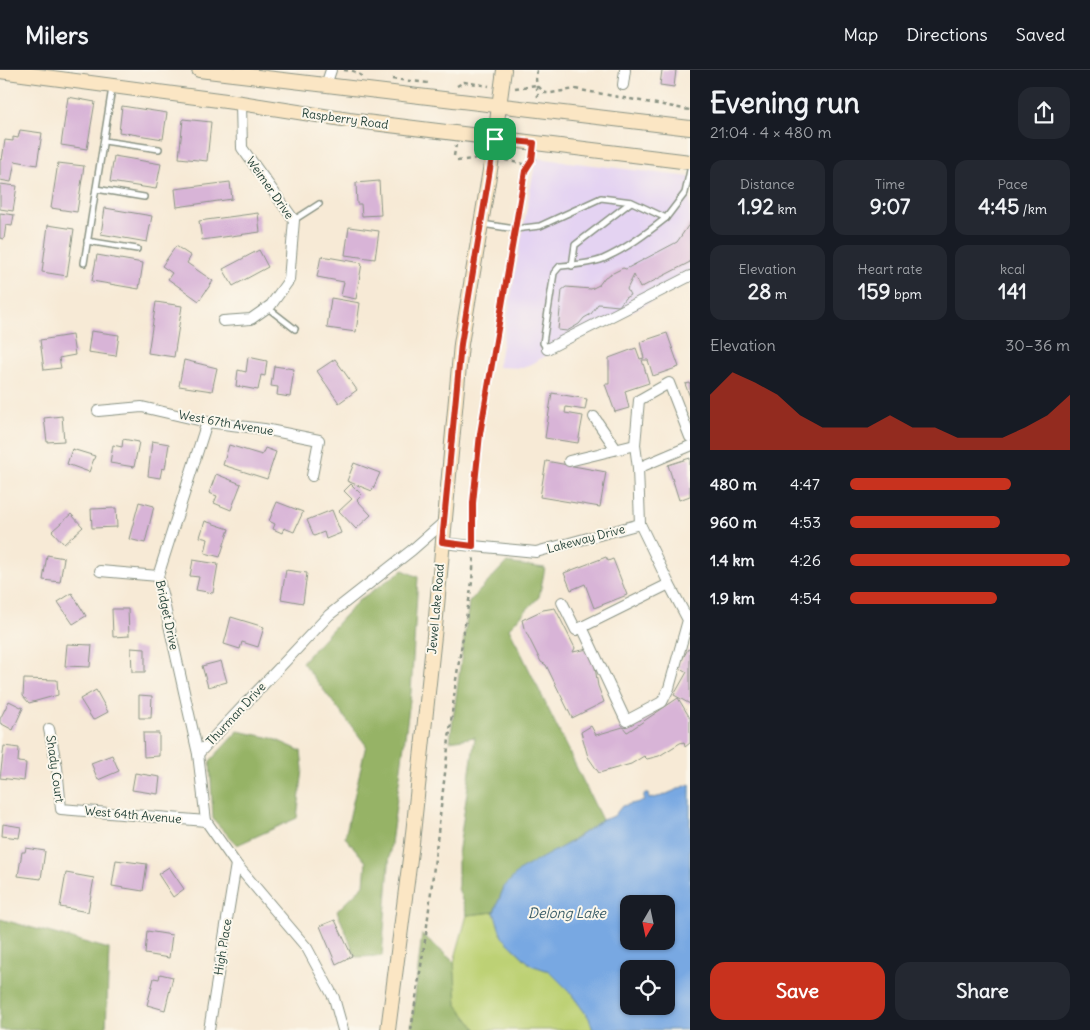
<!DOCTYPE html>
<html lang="en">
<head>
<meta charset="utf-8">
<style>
  :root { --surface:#171b24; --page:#242831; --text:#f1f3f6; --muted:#9ea1a6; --line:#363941; --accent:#c8321e }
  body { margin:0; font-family:Delius,sans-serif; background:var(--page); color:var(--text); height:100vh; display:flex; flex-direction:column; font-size:19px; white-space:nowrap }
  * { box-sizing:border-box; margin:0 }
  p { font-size:16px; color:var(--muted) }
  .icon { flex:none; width:28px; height:28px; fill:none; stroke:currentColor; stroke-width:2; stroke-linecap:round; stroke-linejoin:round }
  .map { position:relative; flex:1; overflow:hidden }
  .drawer { display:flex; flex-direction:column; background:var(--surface); width:400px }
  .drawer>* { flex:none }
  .needle { width:32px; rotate:189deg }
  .fabs { position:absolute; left:620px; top:825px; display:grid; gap:10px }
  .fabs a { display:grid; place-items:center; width:55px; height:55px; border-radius:10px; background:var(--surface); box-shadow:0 1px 4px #0004; font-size:25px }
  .pin { position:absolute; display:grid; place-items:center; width:42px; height:42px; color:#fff; margin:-21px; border-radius:10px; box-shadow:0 2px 8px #0006 }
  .round { display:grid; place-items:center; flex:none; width:52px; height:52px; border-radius:15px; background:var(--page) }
  .headline { display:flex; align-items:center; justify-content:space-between; height:85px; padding:0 20px }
  h1 { font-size:28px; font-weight:700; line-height:38px }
  .stats { display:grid; grid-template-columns:repeat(3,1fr); gap:8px; height:85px; padding:5px 20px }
  .stats div { display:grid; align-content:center; border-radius:12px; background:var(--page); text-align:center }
  .stats b { font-size:21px; font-weight:700 }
  .stats small { font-size:14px; font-weight:400 }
  .stats p { font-size:14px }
  .chart { height:140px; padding:10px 20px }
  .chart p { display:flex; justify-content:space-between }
  .chart svg { width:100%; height:90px; margin-top:5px; fill:var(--accent); opacity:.7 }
  .action { display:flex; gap:10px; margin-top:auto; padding:10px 20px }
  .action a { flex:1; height:58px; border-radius:15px; background:var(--accent); color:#fff; font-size:20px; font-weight:700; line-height:58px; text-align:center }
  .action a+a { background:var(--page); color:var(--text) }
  ul { padding:0 20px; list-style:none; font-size:16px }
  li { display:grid; grid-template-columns:80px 60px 1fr; align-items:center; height:38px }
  li i { height:12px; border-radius:6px; background:var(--accent) }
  header { display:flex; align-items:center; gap:30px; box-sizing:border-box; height:70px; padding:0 25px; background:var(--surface); border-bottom:1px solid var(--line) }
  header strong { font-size:24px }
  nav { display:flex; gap:28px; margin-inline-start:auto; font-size:18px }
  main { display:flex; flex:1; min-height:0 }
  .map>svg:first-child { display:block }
  .built { fill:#e4d3f2 }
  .green { fill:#bdd175; stroke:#6e8754 }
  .forest { fill:#96b366; stroke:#5a784d }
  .water { fill:#78a8e2; stroke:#4c728b; fill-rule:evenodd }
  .building { fill:#d8b4d7 }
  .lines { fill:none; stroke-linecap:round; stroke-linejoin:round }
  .lane-casing { stroke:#8b9485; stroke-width:8 }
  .street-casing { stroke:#8b9485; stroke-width:12 }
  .secondary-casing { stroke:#8b9485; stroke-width:16 }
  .path { stroke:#8b9485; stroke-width:2.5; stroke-dasharray:4 4; stroke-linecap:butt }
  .lane { stroke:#fff; stroke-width:5 }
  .street { stroke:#fff; stroke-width:10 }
  .secondary { stroke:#fbe6c4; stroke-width:14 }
  .route-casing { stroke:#fff; stroke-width:10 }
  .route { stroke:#c8321e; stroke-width:6 }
  .labels { text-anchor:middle; stroke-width:4; stroke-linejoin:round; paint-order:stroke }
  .street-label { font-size:12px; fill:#1f3d34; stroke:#fbf7ec }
  .water-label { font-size:14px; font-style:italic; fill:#3a5d68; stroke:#fbf7ec }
</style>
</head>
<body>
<header>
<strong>Milers</strong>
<nav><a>Map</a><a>Directions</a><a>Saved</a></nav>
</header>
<main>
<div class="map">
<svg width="690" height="960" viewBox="0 0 690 960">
  <rect width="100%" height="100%" fill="#fbf7ec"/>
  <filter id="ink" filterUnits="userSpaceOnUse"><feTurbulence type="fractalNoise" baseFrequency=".02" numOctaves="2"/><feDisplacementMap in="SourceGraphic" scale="10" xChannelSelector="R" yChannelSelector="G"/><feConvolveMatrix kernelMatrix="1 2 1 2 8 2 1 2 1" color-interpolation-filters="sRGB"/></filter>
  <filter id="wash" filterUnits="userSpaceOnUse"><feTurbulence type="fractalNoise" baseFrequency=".0096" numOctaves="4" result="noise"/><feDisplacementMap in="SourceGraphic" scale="20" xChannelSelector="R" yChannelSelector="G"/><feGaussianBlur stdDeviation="1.12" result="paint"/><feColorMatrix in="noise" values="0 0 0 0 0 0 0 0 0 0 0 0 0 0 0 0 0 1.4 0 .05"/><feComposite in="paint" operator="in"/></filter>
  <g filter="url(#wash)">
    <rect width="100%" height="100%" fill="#f7ead6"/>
    <path class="built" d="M 536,88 L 690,107 L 690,211 L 523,298 L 498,297 Z"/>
    <path class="green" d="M 494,842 L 502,867 L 531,895 L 549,901 L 569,921 L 589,948 L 593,960 L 477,960 L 457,935 L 454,892 L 467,845 Z"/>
    <g class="forest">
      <path d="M 506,493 L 545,498 L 539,527 L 509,558 L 602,750 L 504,817 L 494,842 L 467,845 L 458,818 L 458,785 L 475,667 L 450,671 L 469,532 Z"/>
      <path d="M 403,500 L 418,507 L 411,622 L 390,781 L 382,886 L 356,887 L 337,841 L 364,815 L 366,792 L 345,767 L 366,675 L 302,592 L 359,530 Z"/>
      <path d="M 238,661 L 272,668 L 301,681 L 303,699 L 297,748 L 237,775 L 213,749 L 210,691 Z"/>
      <path d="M 0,849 L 109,879 L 106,960 L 0,960 Z"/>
      <path d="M 422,864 L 454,892 L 457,935 L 477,960 L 411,960 Z"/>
    </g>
    <path class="water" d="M 690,714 L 690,960 L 593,960 L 589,948 L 569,921 L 549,901 L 531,895 L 502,867 L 494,842 L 504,817 L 520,800 L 569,773 L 602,750 L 614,746 L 622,736 L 644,731 L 644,724 L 648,724 L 649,729 L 662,726 ZM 629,834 L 666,834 L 666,871 L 629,871 ZM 629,899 L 666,899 L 666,936 L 629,936 Z"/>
    <g id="blocks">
      <g class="building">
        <path d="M 662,0 L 676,0 L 674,17 L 660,15 Z"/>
        <path d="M 68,27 L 95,32 L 87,79 L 61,75 Z"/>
        <path d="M 122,36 L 167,43 L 163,69 L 119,62 Z"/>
        <path d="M 183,49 L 211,52 L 207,91 L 179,88 Z"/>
        <path d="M 20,60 L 42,63 L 37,95 L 15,91 L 11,112 L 0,110 L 0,89 L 2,90 L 5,70 L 13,71 L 13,67 L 18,68 Z"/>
        <path d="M 114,86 L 161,94 L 156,119 L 110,112 Z"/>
        <path d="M 58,93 L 84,96 L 77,142 L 51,138 Z"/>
        <path d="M 379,111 L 381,145 L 362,146 L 361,134 L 357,134 L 356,113 Z"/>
        <path d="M 230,112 L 232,129 L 177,137 L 175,119 Z"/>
        <path d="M 0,114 L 17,116 L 13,141 L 0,139 Z"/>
        <path d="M 105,138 L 152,146 L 147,172 L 101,164 Z"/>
        <path d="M 0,143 L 14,145 L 12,156 L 6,155 L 4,169 L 0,168 Z"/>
        <path d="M 258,143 L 260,162 L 202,170 L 199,151 Z"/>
        <path d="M 690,153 L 690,192 L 640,218 L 634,205 L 627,219 L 630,225 L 625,228 L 619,236 L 598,234 L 591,244 L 584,248 L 579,254 L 567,261 L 558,260 L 562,220 L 566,217 L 591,219 L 599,215 L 605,207 L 623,198 L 626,199 L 677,172 Z"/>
        <path d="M 48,155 L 74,159 L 67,206 L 42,202 Z"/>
        <path d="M 349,157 L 379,161 L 375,189 L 345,185 Z"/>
        <path d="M 176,176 L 191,186 L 187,193 L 213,211 L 199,231 L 168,209 L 172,203 L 162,196 Z"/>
        <path d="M 259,180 L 268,197 L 233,216 L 223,199 Z"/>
        <path d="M 97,185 L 143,193 L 139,219 L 92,211 Z"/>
        <path d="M 321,186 L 362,193 L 356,229 L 341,226 L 344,212 L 317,207 Z"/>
        <path d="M 331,228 L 360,233 L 356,262 L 327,258 Z"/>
        <path d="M 156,232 L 182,236 L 174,287 L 148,283 Z"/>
        <path d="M 91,261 L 119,265 L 116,286 L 88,282 Z"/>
        <path d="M 667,263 L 679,297 L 653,306 L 648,290 L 642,290 L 649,313 L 625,321 L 629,338 L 615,342 L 605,314 L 609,314 L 609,288 L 636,278 L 640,289 L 644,288 L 640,272 Z"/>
        <path d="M 72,265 L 75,285 L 59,288 L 61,298 L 44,300 L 40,270 Z"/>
        <path d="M 248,287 L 267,291 L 265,306 L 261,305 L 258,320 L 236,316 L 238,300 L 246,302 Z"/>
        <path d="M 335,289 L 357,320 L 339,333 L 317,301 Z"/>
        <path d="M 184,290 L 217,298 L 212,321 L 179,316 Z"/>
        <path d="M 274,296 L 294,299 L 290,327 L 277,325 L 278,317 L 271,316 Z"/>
        <path d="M 690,313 L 690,327 L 685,314 Z"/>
        <path d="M 552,323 L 587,329 L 585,340 L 566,337 L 565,343 L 583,346 L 578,373 L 545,368 Z"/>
        <path d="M 62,346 L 64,371 L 47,372 L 44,348 Z"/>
        <path d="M 123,369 L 139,372 L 134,397 L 110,393 L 113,375 L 122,377 Z"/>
        <path d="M 152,371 L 169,374 L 165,399 L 162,398 L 160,408 L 148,406 Z"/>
        <path d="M 229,375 L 262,385 L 265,378 L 276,382 L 267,409 L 223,395 Z"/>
        <path d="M 72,379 L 95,386 L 89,402 L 67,394 Z"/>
        <path d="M 690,388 L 690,426 L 679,430 L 668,395 Z"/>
        <path d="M 546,391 L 606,402 L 600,437 L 540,427 Z"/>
        <path d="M 354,393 L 380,403 L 372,421 L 347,411 Z"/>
        <path d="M 216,404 L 241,414 L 231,440 L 214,433 L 217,426 L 209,423 Z"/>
        <path d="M 351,414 L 362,425 L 357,430 L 371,445 L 356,459 L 339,441 L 352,429 L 344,421 Z"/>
        <path d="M 139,432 L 154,436 L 145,473 L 129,469 Z"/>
        <path d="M 277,432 L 303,442 L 294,462 L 284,458 L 282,463 L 273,459 L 275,454 L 269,451 Z"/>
        <path d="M 116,438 L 117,457 L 92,458 L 91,439 Z"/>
        <path d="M 332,440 L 341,463 L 326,469 L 324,462 L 314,466 L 307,450 Z"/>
        <path d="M 71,444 L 83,457 L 64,474 L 52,461 Z"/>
        <path d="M 205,451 L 229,459 L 220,487 L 205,483 L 208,469 L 200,467 Z"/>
        <path d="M 47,485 L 64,488 L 60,512 L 43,510 Z"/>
        <path d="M 606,487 L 608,491 L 613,489 L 627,525 L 594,538 L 585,514 L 571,520 L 564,503 Z"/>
        <path d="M 193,490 L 218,494 L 213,523 L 196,520 L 199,507 L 190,506 Z"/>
        <path d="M 286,500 L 307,503 L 303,533 L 281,529 Z"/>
        <path d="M 72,523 L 86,546 L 73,554 L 58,532 Z"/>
        <path d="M 555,538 L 575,578 L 573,582 L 588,579 L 594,591 L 598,616 L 604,632 L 572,648 L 546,595 L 541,592 L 524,558 L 522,550 L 543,540 Z"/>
        <path d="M 112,539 L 128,539 L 129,566 L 113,567 Z"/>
        <path d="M 231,547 L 264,557 L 258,577 L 242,572 L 240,579 L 224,574 Z"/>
        <path d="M 67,574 L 92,575 L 90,597 L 65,596 Z"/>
        <path d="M 131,578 L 145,579 L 145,602 L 132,602 Z"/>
        <path d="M 688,579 L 690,580 L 690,634 L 674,625 L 687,602 L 678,597 Z"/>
        <path d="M 221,591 L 227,612 L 208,617 L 202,596 Z"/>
        <path d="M 24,609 L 57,610 L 58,625 L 29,633 L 23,626 Z"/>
        <path d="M 96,620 L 108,642 L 93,650 L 80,629 Z"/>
        <path d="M 139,625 L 152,626 L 151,648 L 139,648 Z"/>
        <path d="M 678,628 L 690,648 L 690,673 L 685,677 L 684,672 L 680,673 L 659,686 L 647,689 L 644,686 L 631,694 L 599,703 L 588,687 L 581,662 L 591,656 L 596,665 L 623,657 L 627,662 L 629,661 Z"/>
        <path d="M 9,631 L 23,638 L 13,660 L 0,653 L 0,649 Z"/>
        <path d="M 143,663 L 159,663 L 159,686 L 144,687 Z"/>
        <path d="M 4,676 L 19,678 L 18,692 L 26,693 L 24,711 L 0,708 Z"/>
        <path d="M 112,685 L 119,701 L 98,710 L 91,693 Z"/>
        <path d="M 135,703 L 160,707 L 158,724 L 132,720 Z"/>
        <path d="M 3,754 L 21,757 L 19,768 L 2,766 Z"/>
        <path d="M 26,778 L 45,781 L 41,809 L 18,806 L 22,782 L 25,782 Z"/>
        <path d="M 116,790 L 147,794 L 143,821 L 112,816 Z"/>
        <path d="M 169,797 L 184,819 L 173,827 L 158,804 Z"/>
        <path d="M 66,803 L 94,808 L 88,842 L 60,837 Z"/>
        <path d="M 335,850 L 352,886 L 336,894 L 320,856 Z"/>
        <path d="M 147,861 L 172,865 L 169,888 L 145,884 Z"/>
        <path d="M 160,904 L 173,907 L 165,940 L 147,935 L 154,908 L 159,909 Z"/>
      </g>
    </g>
  </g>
  <g filter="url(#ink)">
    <use href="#blocks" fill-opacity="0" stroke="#8b9485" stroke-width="1"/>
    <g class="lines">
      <defs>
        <g id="lane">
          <path d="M 104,71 L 159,79"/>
          <path d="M 96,119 L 144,127"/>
          <path d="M 666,148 L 685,123 L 690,100"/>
          <path d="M 294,150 L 319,134"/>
          <path d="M 482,154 L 515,159 L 540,156 L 601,128 L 632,132 L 666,148 C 647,163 626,179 603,189 C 590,194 574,195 560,196 L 554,203 L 543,273 L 547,279"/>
          <path d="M 87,171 L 137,179"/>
          <path d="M 84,193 L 112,18"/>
          <path d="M 572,196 L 575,175 L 631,132"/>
          <path d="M 268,238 L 295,259"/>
        </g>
        <g id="street">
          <path d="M 326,15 L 331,0"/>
          <path d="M 623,15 L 625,0"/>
          <path d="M 223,251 L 251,249 L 271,235 L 289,210 L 294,150 L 242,78 L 241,33"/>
          <path d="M 547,279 L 690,206"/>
          <path d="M 98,341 L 142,337 L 207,352 L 264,359 L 319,370 L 312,406"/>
          <path d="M 594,347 L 616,379"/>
          <path d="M 207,352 L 158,506 L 198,684 L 206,751 L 236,794 L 307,878 L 334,928 L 343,960"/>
          <path d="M 569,391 L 635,375"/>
          <path d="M 638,398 L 690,376"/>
          <path d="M 442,473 L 536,482 L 640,454"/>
          <path d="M 100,501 L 158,506"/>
          <path d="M 669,514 L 640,454 L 638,398 L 635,375 L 639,330 L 669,313 L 690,367"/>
          <path d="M 562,532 L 576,560 L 669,514 L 688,550 L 669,618 L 662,632 L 626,651 L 582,557"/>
          <path d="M 49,659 L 57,697 L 61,739 L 206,751"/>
          <path d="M 198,684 L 329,545 L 412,480 L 444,452"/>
          <path d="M 209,960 L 236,794"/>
        </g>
        <g id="secondary">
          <path d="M 199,0 L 690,58"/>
          <path d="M 0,1 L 241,33 L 349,50 L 690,92"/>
          <path d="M 388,960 L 412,773 L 436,547 L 461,274 L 492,88 L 504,0"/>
        </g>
      </defs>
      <use href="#lane" class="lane-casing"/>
      <use href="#street" class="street-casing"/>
      <use href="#secondary" class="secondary-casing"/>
      <g class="path">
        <path d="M 344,0 L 353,1 L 362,6"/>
        <path d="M 537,0 L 536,9 L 538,27"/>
        <path d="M 392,9 L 429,13"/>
        <path d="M 457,16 L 464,12 L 489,16"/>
        <path d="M 515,18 L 537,15 L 545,23 L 551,23 L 575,19 L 690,40"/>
        <path d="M 454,86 L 456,75"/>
        <path d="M 505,90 L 528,95"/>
        <path d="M 457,91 L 479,88"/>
        <path d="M 516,151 C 519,133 520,94 539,87"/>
        <path d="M 473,465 L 473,433 L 480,364 L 514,167"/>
        <path d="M 411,960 L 426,864 L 456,610 L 472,512 L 474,486"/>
      </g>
      <use href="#lane" class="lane"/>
      <use href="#street" class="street"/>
      <use href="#secondary" class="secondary"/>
    </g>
  </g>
  <g class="lines" filter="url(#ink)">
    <defs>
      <path id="route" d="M 495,69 L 534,73 L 532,90 L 525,101 L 480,364 L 473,433 L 473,476 L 442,472 L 461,274 Z"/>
    </defs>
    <use href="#route" class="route-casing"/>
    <use href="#route" class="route"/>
  </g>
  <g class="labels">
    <g class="street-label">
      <text transform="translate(345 49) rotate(8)" y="4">Raspberry Road</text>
      <text transform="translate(270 118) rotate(55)" y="4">Weimer Drive</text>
      <text transform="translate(226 353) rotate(10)" y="4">West 67th Avenue</text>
      <text transform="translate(586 469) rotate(-15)" y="4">Lakeway Drive</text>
      <text transform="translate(436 539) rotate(-85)" y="4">Jewel Lake Road</text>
      <text transform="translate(167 545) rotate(78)" y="4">Bridget Drive</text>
      <text transform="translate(236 644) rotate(-47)" y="4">Thurman Drive</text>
      <text transform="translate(55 699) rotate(82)" y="4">Shady Court</text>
      <text transform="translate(133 745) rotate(5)" y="4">West 64th Avenue</text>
      <text transform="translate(223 877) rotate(-81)" y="4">High Place</text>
    </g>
    <g class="water-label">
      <text x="567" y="848">Delong Lake</text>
    </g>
  </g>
</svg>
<div class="fabs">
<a><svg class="needle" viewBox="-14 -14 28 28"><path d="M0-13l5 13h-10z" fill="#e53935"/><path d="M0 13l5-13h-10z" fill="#9ea1a6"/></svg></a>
<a><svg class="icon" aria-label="locate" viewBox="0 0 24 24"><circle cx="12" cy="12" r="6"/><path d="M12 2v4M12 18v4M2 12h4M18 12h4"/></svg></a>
</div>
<div class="pin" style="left:495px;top:69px;background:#1e9e55"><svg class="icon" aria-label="arrive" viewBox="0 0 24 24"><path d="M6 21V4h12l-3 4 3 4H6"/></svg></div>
</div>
<section class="drawer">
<div class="headline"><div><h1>Evening run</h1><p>21:04 · 4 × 480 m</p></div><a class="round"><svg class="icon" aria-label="share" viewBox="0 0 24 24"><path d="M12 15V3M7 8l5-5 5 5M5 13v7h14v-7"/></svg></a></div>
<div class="stats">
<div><p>Distance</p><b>1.92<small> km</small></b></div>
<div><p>Time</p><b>9:07</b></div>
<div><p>Pace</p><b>4:45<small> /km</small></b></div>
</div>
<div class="stats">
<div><p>Elevation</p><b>28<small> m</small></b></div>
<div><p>Heart rate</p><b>159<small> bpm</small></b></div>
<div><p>kcal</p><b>141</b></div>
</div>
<div class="chart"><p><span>Elevation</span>30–36 m</p>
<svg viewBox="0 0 160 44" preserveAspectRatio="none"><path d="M0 44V17L10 6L20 11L30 17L40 27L50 33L60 33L70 33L80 27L90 33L100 33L110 38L120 38L130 38L140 33L150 27L160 17V44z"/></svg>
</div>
<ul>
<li><b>480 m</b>4:47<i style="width:73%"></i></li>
<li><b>960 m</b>4:53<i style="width:68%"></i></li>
<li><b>1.4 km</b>4:26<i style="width:100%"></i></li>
<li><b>1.9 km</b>4:54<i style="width:67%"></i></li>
</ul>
<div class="action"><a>Save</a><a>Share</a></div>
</section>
</main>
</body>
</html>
